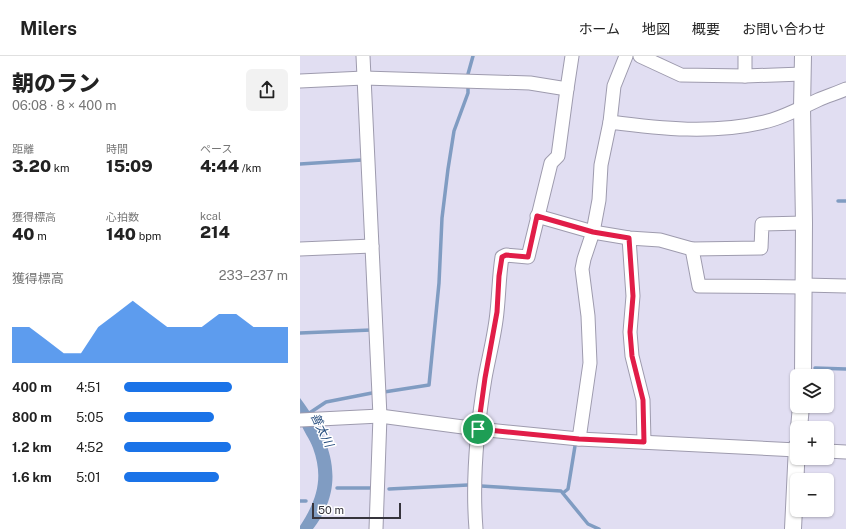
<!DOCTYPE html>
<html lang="ja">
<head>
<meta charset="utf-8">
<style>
  :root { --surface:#fff; --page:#f2f2f2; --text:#222; --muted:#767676; --line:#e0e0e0; --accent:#1a73e8 }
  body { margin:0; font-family:"Public Sans","Noto Sans JP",sans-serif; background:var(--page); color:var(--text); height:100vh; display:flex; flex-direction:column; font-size:15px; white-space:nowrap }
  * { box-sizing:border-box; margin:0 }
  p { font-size:13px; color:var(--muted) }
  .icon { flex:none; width:22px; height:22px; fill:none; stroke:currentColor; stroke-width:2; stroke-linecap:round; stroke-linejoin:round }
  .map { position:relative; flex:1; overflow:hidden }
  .panel { display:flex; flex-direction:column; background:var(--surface); width:300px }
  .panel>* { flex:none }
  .buttons { position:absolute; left:490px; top:313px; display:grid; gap:8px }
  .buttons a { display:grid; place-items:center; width:44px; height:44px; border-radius:6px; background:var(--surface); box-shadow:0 1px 3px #0004; font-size:20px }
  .scale { position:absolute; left:12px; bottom:10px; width:89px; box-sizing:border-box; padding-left:4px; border:2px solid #36343c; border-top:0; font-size:11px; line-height:14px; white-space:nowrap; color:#36343c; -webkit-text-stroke:3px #fff; paint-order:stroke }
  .pin { position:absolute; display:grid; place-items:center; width:34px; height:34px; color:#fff; margin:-17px; border:2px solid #fff; border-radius:50%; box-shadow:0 1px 4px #0007 }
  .round { display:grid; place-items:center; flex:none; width:42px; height:42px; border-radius:6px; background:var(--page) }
  .summary { display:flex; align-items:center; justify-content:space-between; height:68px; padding:0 12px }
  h1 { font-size:22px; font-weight:800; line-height:30px }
  .stats { display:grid; grid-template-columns:repeat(3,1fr); gap:6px; height:68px; padding:4px 12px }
  .stats div { display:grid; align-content:center }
  .stats b { font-size:17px; font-weight:800 }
  .stats small { font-size:11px; font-weight:400 }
  .stats p { font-size:11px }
  .chart { height:112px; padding:8px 12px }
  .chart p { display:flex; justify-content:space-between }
  .chart svg { width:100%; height:72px; margin-top:4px; fill:var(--accent); opacity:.7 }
  ul { padding:0 12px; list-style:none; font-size:13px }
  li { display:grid; grid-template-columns:64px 48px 1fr; align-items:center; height:30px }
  li i { height:10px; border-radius:5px; background:var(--accent) }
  header { display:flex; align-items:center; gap:24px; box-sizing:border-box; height:56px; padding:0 20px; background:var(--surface); border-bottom:1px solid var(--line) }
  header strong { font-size:19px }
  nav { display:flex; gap:22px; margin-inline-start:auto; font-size:14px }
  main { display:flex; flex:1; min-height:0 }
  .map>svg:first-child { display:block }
  .water { fill:#809cc2 }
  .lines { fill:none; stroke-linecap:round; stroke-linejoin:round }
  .stream { stroke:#809cc2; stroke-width:3.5 }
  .minor-casing { stroke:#9e9bae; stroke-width:15 }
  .tertiary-casing { stroke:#9e9bae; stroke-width:18 }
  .minor { stroke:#fff; stroke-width:13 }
  .tertiary { stroke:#fff; stroke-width:16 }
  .route-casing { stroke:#fff; stroke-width:8 }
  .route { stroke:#e11d48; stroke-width:5 }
  .labels { text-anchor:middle; stroke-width:3; stroke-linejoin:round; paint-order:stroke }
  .water-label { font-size:12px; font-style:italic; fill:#244b7d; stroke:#fff }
</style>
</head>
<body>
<header>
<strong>Milers</strong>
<nav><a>ホーム</a><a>地図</a><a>概要</a><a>お問い合わせ</a></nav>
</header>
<main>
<section class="panel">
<div class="summary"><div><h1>朝のラン</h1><p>06:08 · 8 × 400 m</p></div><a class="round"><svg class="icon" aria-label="share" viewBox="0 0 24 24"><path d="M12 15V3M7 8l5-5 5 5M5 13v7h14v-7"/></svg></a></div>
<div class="stats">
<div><p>距離</p><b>3.20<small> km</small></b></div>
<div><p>時間</p><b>15:09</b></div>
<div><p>ペース</p><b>4:44<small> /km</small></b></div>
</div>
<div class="stats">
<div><p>獲得標高</p><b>40<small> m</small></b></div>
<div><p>心拍数</p><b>140<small> bpm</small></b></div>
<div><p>kcal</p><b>214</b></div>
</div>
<div class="chart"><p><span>獲得標高</span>233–237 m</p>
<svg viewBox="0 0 160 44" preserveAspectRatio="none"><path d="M0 44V22L10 22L20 30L30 38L40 38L50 22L60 14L70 6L80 14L90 22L100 22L110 22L120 14L130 14L140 22L150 22L160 22V44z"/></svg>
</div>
<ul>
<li><b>400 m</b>4:51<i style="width:66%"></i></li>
<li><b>800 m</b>5:05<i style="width:55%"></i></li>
<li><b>1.2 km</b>4:52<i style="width:65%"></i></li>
<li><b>1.6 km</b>5:01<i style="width:58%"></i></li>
</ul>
</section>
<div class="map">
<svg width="546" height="473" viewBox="0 0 546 473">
  <rect width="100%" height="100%" fill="#e1def2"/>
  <path class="water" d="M 0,342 C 31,383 48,428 13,473 L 0,473 L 0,470 C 17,444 24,422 13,392 C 10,383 3,375 1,367 C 0,360 0,349 0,342 Z"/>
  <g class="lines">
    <g class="stream">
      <path d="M 168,22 L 168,18 L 173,0"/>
      <path d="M 0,108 L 62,104"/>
      <path d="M 538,145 L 546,145"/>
      <path d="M 0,277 L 71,274"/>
      <path d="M 515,312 L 546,313"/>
      <path d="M 84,336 L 129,329 L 139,227 L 142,162 L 148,113 L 154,75 L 168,37 L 168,28"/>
      <path d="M 8,358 L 26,346 L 72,337"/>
      <path d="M 181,430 L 261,435 L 288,468 L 299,473"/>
      <path d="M 37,432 L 70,432"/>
      <path d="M 89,433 L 168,429"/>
      <path d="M 263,437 L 268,433 L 275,390"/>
      <path d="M 0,445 L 6,445"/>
    </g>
    <defs>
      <g id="minor">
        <path d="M 63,0 L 80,360 L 76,473"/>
        <path d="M 340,0 L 381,19 L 445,20 L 502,18"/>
        <path d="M 445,0 L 445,20"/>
        <path d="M 0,25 L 64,22 L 230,27 L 267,33"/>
        <path d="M 310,66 L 314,30 L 326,0"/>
        <path d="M 237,160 L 293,176 L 329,182 L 360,184 L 392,193 L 461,192 L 462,168 L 504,167"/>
        <path d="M 329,182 L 333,240 L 330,276 L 332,300 L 343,344 L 344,386"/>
        <path d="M 0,193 L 72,190"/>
        <path d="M 392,193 L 399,230 L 504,231"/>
        <path d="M 504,229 L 546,230"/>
        <path d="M 0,364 L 80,360 L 178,373 L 279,383 L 497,394"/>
        <path d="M 279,383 L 290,307 L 288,260 L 282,213 L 284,203 L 293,176 L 299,144 L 301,109 L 310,66 C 362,73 413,78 464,66 C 483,62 500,52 518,44 C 527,40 537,37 546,33"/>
        <path d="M 527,395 L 546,396"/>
        <path d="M 176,473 C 172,423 177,371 185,322 C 189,300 195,278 197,256 C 199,238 199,220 202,201 L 206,199 L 228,201 L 251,107 L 258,100 L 267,33 L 272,0"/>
      </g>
      <g id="tertiary">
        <path d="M 503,0 L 502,52 L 504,167 L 503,320"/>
        <path d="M 499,372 L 501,350"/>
        <path d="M 493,473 L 497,390"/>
      </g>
    </defs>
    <use href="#minor" class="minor-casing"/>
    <use href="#tertiary" class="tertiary-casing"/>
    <use href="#minor" class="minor"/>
    <use href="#tertiary" class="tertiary"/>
  </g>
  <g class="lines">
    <defs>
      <path id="route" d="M 237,160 L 293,176 L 329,182 L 333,240 L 330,276 L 332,300 L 343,344 L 344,386 L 279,383 L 178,373 L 185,322 L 197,256 L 199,220 L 202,201 L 206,199 L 228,201 Z"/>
    </defs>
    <use href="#route" class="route-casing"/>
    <use href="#route" class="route"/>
  </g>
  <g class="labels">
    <g class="water-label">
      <text transform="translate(22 374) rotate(64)" y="4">善太川</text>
    </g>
  </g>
</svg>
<div class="buttons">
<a><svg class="icon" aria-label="layers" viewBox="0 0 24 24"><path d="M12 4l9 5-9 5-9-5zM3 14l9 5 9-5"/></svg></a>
<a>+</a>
<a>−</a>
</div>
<div class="scale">50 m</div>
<div class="pin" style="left:178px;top:373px;background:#1e9e55"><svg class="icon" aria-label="arrive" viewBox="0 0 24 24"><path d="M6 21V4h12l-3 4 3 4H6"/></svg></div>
</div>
</main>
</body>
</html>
